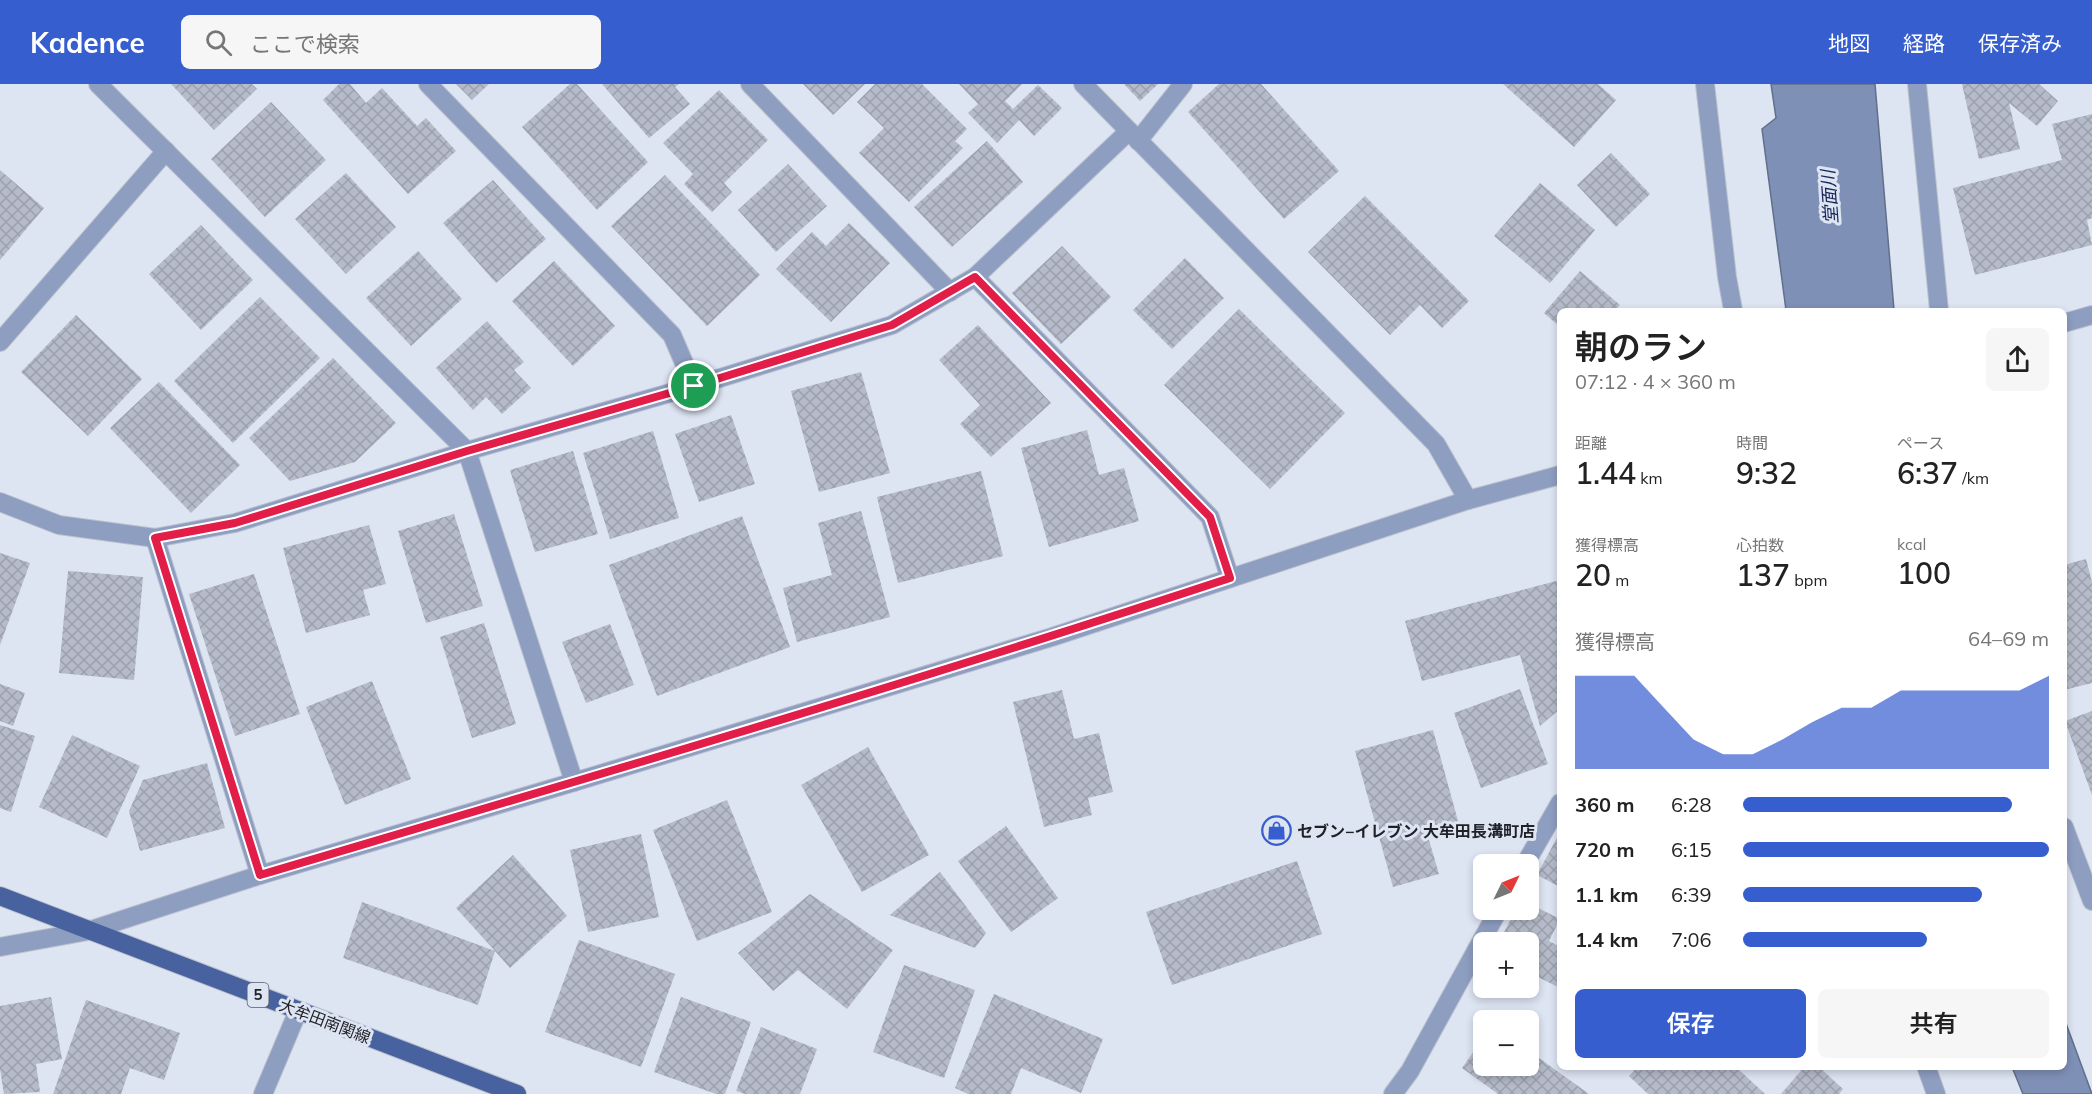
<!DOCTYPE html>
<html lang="ja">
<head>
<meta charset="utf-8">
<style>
  :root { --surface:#fff; --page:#f6f6f6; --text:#222; --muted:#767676; --accent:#375ecf }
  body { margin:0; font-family:Mulish,"Noto Sans JP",sans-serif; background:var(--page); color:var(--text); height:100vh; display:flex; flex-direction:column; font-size:22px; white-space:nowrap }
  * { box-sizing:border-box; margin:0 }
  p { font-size:20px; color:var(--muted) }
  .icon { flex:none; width:33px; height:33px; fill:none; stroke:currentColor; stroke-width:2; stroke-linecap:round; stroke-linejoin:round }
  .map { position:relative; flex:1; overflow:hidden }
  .details { position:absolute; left:1557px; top:224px; width:510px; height:762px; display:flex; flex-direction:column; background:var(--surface); border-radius:9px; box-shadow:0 3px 9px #0003 }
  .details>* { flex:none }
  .needle { width:39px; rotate:47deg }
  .controls { position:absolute; left:1473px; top:770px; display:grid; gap:12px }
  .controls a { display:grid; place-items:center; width:66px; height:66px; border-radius:9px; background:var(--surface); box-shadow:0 3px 9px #0003; font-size:30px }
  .pin { position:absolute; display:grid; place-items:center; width:51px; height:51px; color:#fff; margin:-26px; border:3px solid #fff; border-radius:50%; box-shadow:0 2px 6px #0007 }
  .round { display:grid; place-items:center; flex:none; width:63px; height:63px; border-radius:9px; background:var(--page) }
  .head { display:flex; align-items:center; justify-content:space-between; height:102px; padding:0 18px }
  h1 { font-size:33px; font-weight:600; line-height:45px }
  .stats { display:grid; grid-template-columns:repeat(3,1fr); gap:9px; height:102px; padding:6px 18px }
  .stats div { display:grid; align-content:center }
  .stats b { font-size:30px; font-weight:600 }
  .stats small { font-size:16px; font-weight:400 }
  .stats p { font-size:16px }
  .chart { height:168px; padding:12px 18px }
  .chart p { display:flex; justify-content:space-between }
  .chart svg { width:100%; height:108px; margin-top:6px; fill:var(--accent); opacity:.7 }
  .button { display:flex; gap:12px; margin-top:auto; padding:12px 18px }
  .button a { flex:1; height:69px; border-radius:9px; background:var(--accent); color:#fff; font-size:24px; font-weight:600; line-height:69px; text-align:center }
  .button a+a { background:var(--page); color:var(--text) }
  ul { padding:0 18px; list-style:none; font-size:20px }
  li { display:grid; grid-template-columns:96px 72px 1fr; align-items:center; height:45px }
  li i { height:15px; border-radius:8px; background:var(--accent) }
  header { display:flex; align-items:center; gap:36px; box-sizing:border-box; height:84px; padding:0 30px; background:var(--accent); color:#fff }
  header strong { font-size:28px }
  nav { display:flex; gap:33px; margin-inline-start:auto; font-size:21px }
  .search { width:420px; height:54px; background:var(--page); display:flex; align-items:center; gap:15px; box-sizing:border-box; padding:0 21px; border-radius:9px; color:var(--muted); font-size:22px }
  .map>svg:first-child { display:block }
  .water { fill:#7e90b6; stroke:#626f8b; stroke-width:1.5 }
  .building { fill:url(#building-cross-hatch) }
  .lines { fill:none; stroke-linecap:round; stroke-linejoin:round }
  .minor-casing { stroke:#bbc1cd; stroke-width:20 }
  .major-casing { stroke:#bbc1cd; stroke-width:20 }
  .minor { stroke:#8e9ec1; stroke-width:18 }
  .major { stroke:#48619f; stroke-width:18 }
  .route-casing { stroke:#fff; stroke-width:12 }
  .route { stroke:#e11d48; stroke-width:8 }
  .labels { text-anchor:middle; stroke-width:6; stroke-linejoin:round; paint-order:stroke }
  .shield { fill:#dde4f2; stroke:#585c63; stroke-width:1.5 }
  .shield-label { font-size:15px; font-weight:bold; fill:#1f2126 }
  .poi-label { font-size:16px; font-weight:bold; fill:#1f2126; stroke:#dde4f2; text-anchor:start }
  .street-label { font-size:16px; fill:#1f2126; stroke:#dde4f2 }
  .water-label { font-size:18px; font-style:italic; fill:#152657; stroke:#dde4f2 }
</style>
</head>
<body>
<header>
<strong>Kadence</strong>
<div class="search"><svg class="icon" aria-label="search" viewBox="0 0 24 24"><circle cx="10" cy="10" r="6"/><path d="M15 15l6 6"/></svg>ここで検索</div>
<nav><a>地図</a><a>経路</a><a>保存済み</a></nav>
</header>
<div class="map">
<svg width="2092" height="1010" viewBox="0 0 2092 1010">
  <defs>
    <pattern id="building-cross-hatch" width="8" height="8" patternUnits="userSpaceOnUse" patternTransform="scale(1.5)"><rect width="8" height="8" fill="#b5bbc9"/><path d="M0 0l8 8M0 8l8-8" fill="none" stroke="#9ba0ac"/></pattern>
  </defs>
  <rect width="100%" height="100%" fill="#dde4f2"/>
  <g class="water">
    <path d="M 1771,0 L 1875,0 L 1894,226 L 1786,226 L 1762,45 L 1776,34 Z"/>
    <path d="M 2064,934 L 2092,1010 L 2023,1010 L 2012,983 L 2064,982 Z"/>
  </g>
  <g class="building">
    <path d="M 171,0 L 252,0 L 257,5 L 214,46 Z"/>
    <path d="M 339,0 L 350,0 L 366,19 L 382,4 L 417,42 L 426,34 L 456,67 L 408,110 L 323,16 Z"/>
    <path d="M 456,0 L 489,0 L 472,16 Z"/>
    <path d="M 570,0 L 577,0 L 648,78 L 597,126 L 522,43 Z"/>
    <path d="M 602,0 L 679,0 L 675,3 L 690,20 L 649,54 Z"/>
    <path d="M 803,0 L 865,0 L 833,31 Z"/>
    <path d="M 875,0 L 922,0 L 967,45 L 955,57 L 963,64 L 909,118 L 859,69 L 884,44 L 857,18 Z"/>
    <path d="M 959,0 L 1022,0 L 1005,17 L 1013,25 L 1038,1 L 1062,24 L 1034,52 L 1019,36 L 997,59 L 968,29 L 978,20 Z"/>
    <path d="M 1124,0 L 1158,0 L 1140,17 Z"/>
    <path d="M 1219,0 L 1261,0 L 1339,87 L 1284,135 L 1188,28 Z"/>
    <path d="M 1503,0 L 1598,0 L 1616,16 L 1574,63 Z"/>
    <path d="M 1962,0 L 2039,0 L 2058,17 L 2037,42 L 2009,19 L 2020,65 L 1979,75 Z"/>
    <path d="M 719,6 L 768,56 L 724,99 L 732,108 L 712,128 L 684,100 L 693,90 L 663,59 Z"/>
    <path d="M 271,18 L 326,76 L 265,133 L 211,75 Z"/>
    <path d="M 2092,30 L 2092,134 L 2087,136 L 2092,161 L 1975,191 L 1953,104 L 2062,76 L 2052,40 Z"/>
    <path d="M 987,57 L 1023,98 L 952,163 L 914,123 Z"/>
    <path d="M 1611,69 L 1650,110 L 1616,143 L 1577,101 Z"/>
    <path d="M 788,80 L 827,122 L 776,168 L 738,126 Z"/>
    <path d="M 0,86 L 44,124 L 0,176 Z"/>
    <path d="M 346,89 L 396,143 L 346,190 L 295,135 Z"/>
    <path d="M 665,91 L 760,191 L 707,242 L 611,142 Z"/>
    <path d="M 493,96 L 546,155 L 496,199 L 443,139 Z"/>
    <path d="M 1540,99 L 1595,146 L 1550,199 L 1494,152 Z"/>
    <path d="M 1365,112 L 1469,217 L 1442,244 L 1420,221 L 1390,251 L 1308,168 Z"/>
    <path d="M 849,139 L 890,179 L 831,238 L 776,185 L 812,148 L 826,162 Z"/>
    <path d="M 201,141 L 253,196 L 201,246 L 149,190 Z"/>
    <path d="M 1062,162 L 1111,213 L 1061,260 L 1012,209 Z"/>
    <path d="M 418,167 L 462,215 L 411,262 L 366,214 Z"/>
    <path d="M 1185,174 L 1224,214 L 1172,265 L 1133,226 Z"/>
    <path d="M 554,177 L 615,242 L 573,282 L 512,217 Z"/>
    <path d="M 1580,187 L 1620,221 L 1615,226 L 1560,226 L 1560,243 L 1544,229 Z"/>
    <path d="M 260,213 L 320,274 L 233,359 L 174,297 Z"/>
    <path d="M 1239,225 L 1345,329 L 1270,405 L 1164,301 Z"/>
    <path d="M 76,231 L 142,295 L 88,352 L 21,288 Z"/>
    <path d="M 487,237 L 524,278 L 514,286 L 531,304 L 502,330 L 486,313 L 473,326 L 436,284 Z"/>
    <path d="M 978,241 L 1051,319 L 991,373 L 960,340 L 980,321 L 939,276 Z"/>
    <path d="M 333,274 L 396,339 L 355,378 L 290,397 L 249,354 Z"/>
    <path d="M 861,288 L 890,389 L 819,408 L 791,307 Z"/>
    <path d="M 159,298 L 240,381 L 191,429 L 110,344 Z"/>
    <path d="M 731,331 L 755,400 L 699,418 L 675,350 Z"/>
    <path d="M 1087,346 L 1099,391 L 1124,384 L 1139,437 L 1049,463 L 1021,364 Z"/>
    <path d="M 653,347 L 679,434 L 610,455 L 583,369 Z"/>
    <path d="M 573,367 L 598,450 L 535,468 L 510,386 Z"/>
    <path d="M 981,387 L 1003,472 L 898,499 L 877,413 Z"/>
    <path d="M 861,427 L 890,533 L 797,558 L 783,504 L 832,491 L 818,439 Z"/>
    <path d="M 454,430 L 483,522 L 426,539 L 398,447 Z"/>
    <path d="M 742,432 L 790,563 L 657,612 L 609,481 Z"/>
    <path d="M 369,441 L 386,500 L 363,506 L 370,531 L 306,549 L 283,464 Z"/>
    <path d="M 0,469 L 30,479 L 0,561 Z"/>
    <path d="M 2086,475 L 2092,498 L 2092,599 L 2064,606 L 2064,481 Z"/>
    <path d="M 68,487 L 143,493 L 134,596 L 59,589 Z"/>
    <path d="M 254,490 L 300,630 L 235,652 L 189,510 Z"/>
    <path d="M 1560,496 L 1560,625 L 1540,642 L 1520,571 L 1422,597 L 1405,537 Z"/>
    <path d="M 484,539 L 516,640 L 472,654 L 440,553 Z"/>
    <path d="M 610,540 L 634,601 L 586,619 L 562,558 Z"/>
    <path d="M 372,597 L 411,695 L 345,721 L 306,623 Z"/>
    <path d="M 0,600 L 25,609 L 13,642 L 0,637 Z"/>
    <path d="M 1520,605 L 1548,680 L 1481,704 L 1454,629 Z"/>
    <path d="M 1062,606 L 1074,655 L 1099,649 L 1113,708 L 1088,714 L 1092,731 L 1044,743 L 1013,618 Z"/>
    <path d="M 2092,627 L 2092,711 L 2065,637 Z"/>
    <path d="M 0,641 L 35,652 L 11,728 L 0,724 Z"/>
    <path d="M 1433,646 L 1458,737 L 1426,746 L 1439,790 L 1393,803 L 1355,667 Z"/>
    <path d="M 72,651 L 140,682 L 107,754 L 39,723 Z"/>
    <path d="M 868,663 L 929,771 L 862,808 L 801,701 Z"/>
    <path d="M 207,679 L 225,744 L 140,767 L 129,727 L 143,696 Z"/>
    <path d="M 727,716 L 772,828 L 697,857 L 653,746 Z"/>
    <path d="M 1006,742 L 1058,814 L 1011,848 L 958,777 Z"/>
    <path d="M 1560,748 L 1560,803 L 1537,791 Z"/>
    <path d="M 641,750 L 659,833 L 588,848 L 570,766 Z"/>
    <path d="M 513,771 L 567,832 L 510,884 L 495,867 L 478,921 L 343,874 L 362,818 L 495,867 L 456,824 Z"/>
    <path d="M 1297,777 L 1322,850 L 1172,901 L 1146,828 Z"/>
    <path d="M 940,788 L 986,849 L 975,864 L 890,831 Z"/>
    <path d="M 810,810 L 893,866 L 847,925 L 798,886 L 773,907 L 738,869 Z"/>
    <path d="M 1528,819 L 1560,835 L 1549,857 L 1560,863 L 1560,904 L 1528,888 L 1528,858 L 1499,858 L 1516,825 L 1528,825 Z"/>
    <path d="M 579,856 L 675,890 L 641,983 L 545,948 Z"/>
    <path d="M 904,881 L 975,906 L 944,994 L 873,968 Z"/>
    <path d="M 994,910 L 1103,955 L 1081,1009 L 1021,984 L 1011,1010 L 968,1010 L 955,1004 Z"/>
    <path d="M 51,913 L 62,975 L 36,980 L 40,1008 L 4,1010 L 0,985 L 0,922 Z"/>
    <path d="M 681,913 L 751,938 L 725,1010 L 716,1010 L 654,988 Z"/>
    <path d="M 86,916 L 180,949 L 164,996 L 130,984 L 121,1010 L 53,1010 Z"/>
    <path d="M 761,943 L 817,965 L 800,1010 L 745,1010 L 736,1007 Z"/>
    <path d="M 1484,953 L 1484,981 L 1528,981 L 1528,966 L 1589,1010 L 1498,1010 L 1462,984 Z"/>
    <path d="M 1638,982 L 1735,982 L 1765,1010 L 1648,1010 L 1629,992 Z"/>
    <path d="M 1805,982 L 1818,982 L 1843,1005 L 1839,1010 L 1781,1010 Z"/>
  </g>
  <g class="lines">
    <defs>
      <g id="minor">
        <path d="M 98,0 L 467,367 L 574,698"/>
        <path d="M 428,0 L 672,251 L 694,302"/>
        <path d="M 750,0 L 950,208"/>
        <path d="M 1083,0 L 1436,360 L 1468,416"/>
        <path d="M 1705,0 L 1727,193 L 1733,226"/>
        <path d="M 1917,0 L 1939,226"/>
        <path d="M 1138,57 L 1183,0"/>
        <path d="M 975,193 L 1210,433 L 1230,494"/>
        <path d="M 2064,239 L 2092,231"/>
        <path d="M 0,258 L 166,67"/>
        <path d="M 0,418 L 59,441 L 155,454 L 235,439 L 467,367 L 694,302 L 892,241 L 975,193 L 1129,47"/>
        <path d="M 155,454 L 260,791"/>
        <path d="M 2064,743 L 2092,817"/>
        <path d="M 1525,780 L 1560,719"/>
        <path d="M 0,863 L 88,847 L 260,791 L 574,698 L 1052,553 L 1468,416 L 1560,391"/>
        <path d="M 1926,982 L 1936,1010"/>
        <path d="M 263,1010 L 298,927"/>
        <path d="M 1393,1010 L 1410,987 L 1499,825"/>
      </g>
      <path id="major" d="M 0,812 L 517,1010"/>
    </defs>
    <use href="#minor" class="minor-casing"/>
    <use href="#major" class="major-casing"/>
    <use href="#minor" class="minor"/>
    <use href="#major" class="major"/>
  </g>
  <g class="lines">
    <defs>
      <path id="route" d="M 975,193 L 1210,433 L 1230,494 C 909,600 584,695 260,791 L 155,454 L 235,439 L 467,367 L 694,302 L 892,241 Z"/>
    </defs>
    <use href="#route" class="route-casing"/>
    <use href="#route" class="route"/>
  </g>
  <defs>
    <symbol id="shop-ring" viewBox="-11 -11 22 22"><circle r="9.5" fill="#dde4f2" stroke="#375ecf" stroke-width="1.5"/><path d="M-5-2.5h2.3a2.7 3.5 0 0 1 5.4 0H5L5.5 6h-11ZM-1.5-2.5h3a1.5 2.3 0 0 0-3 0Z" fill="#375ecf"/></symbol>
  </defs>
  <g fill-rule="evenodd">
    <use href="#shop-ring" x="1260" y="730" width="33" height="33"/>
  </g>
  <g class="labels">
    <rect class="shield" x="247.5" y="899" width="21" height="24" rx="4.5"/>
    <g class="shield-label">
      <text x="258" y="916">5</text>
    </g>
    <g class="poi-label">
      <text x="1297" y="753">セブン−イレブン 大牟田長溝町店</text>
    </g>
    <g class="street-label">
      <text transform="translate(325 937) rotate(21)" y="6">大牟田南関線</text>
    </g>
    <g class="water-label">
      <text transform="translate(1830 113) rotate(-94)" y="6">堂面川</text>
    </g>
  </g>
</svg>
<div class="controls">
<a><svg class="needle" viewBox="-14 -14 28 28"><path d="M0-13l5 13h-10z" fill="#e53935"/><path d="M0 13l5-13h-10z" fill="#767676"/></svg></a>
<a>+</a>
<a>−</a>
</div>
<div class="pin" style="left:694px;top:302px;background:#1e9e55"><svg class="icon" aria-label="arrive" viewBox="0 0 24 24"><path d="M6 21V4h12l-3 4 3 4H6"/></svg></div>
<section class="details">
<div class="head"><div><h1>朝のラン</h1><p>07:12 · 4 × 360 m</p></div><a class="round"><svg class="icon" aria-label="share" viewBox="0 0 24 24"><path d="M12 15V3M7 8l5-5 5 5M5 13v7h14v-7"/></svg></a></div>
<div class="stats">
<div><p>距離</p><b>1.44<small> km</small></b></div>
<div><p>時間</p><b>9:32</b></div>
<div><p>ペース</p><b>6:37<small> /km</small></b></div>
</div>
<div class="stats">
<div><p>獲得標高</p><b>20<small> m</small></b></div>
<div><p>心拍数</p><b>137<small> bpm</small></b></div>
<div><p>kcal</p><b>100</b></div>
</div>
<div class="chart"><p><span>獲得標高</span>64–69 m</p>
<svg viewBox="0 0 160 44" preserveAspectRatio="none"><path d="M0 44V6L10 6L20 6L30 19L40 32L50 38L60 38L70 32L80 25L90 19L100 19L110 12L120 12L130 12L140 12L150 12L160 6V44z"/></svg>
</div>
<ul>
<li><b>360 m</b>6:28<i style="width:88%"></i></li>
<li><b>720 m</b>6:15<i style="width:100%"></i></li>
<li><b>1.1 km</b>6:39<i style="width:78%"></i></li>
<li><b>1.4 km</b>7:06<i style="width:60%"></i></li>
</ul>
<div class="button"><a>保存</a><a>共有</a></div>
</section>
</div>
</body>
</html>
